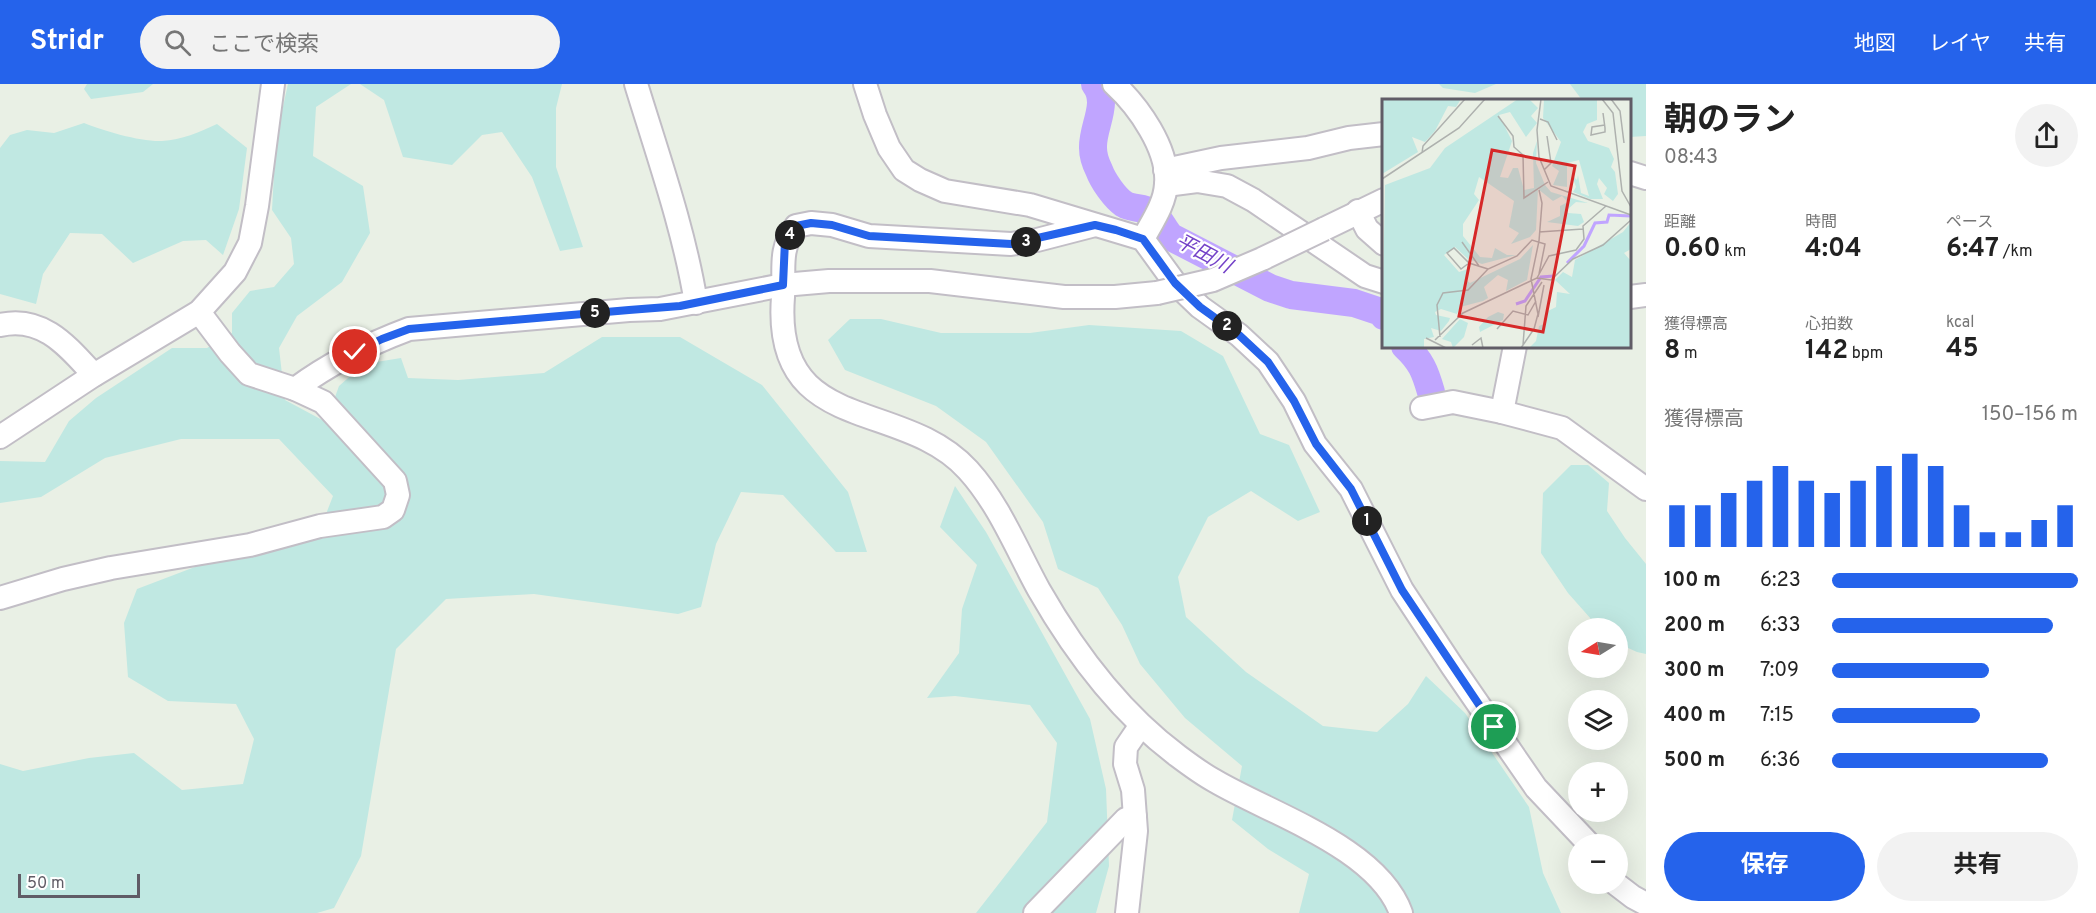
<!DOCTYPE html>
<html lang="ja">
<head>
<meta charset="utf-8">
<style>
  :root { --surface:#fff; --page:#f2f2f2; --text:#222; --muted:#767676; --accent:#2563eb }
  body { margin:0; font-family:Overpass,"Noto Sans JP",sans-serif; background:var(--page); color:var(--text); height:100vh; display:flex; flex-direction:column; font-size:22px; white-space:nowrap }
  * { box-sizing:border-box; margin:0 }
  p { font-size:20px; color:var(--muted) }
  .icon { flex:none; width:33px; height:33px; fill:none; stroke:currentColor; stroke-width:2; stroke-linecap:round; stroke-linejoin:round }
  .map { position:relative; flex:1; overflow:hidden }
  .drawer { display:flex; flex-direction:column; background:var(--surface); width:450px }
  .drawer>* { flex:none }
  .needle { width:39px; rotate:259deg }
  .buttons { position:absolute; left:1568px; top:534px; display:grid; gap:12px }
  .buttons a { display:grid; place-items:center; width:60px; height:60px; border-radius:50%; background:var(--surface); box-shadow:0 6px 24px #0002; font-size:30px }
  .scale { position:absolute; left:18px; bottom:15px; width:122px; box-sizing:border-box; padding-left:6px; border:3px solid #605c66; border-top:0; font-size:16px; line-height:21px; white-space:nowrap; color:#605c66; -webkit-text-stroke:4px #fff; paint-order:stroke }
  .pin { position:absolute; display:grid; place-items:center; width:51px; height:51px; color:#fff; margin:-26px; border:3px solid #fff; border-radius:50%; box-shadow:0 2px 6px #0007 }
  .km { position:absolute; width:30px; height:30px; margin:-15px; border-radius:50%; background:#222; color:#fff; font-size:16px; line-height:30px; text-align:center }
  .round { display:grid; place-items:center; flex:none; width:63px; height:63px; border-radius:32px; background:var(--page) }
  .summary { display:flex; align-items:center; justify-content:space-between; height:102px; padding:0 18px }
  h1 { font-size:33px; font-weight:700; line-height:45px }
  .stats { display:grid; grid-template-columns:repeat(3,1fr); gap:9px; height:102px; padding:6px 18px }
  .stats div { display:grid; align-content:center }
  .stats b { font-size:26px; font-weight:700 }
  .stats small { font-size:16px; font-weight:400 }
  .stats p { font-size:16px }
  .chart { height:168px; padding:12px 18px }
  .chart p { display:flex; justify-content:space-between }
  .chart svg { width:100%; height:108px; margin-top:6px; stroke:var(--accent); stroke-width:6 }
  .primary-button { display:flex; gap:12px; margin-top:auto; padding:12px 18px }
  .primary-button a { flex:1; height:69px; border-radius:36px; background:var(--accent); color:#fff; font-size:24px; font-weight:700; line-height:69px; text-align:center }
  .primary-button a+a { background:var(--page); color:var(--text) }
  ul { padding:0 18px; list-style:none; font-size:20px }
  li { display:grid; grid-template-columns:96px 72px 1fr; align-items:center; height:45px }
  li i { height:15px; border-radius:8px; background:var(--accent) }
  header { display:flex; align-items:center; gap:36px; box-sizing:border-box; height:84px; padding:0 30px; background:var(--accent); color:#fff }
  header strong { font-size:28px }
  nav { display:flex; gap:33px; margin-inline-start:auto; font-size:21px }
  .search { width:420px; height:54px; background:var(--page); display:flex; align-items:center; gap:15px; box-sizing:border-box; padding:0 21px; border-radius:33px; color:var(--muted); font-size:22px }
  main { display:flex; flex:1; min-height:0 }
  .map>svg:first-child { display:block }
  .green { fill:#c0e8e2 }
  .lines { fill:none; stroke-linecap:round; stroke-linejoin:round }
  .river { stroke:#c0a5ff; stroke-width:28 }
  .minor-casing { stroke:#c2bec6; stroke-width:26 }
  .minor { stroke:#fff; stroke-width:22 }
  .minor-bridge-casing { stroke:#c2bec6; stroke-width:26; stroke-linecap:butt }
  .minor-bridge { stroke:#fff; stroke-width:22 }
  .route-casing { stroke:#fff; stroke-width:12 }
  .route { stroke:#2563eb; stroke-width:8 }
  .labels { text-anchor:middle; stroke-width:4.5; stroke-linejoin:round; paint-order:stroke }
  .water-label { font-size:20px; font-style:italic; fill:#7442c8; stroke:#fff }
  .inset-river { fill:none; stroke:#c0a5ff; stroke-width:3 }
  .inset-road { fill:none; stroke:#aeb1ae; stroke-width:1.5 }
  .view { fill:#d62828; fill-opacity:0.15; stroke:#d62828; stroke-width:3 }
  .inset-edge { fill:none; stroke:#605c66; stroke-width:3 }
</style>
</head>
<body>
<header>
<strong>Stridr</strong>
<div class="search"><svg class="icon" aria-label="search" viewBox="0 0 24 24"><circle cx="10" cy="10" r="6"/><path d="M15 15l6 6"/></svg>ここで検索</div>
<nav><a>地図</a><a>レイヤ</a><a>共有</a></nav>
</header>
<main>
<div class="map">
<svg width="1646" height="829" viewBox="0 0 1646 829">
  <rect width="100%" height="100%" fill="#e9f0e5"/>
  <g class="green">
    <path d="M 87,0 L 153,0 L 143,8 L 91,15 L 84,5 Z"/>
    <path d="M 288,0 L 351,0 L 316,23 L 313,72 L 363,102 L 370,149 L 342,198 L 297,232 L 279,264 L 285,316 L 326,338 L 339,302 L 364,280 L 401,274 L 408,294 L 458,296 L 544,289 L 602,253 L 680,253 L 762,301 L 848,408 L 867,468 L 836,468 L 783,411 L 741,408 L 716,460 L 701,523 L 678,530 L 534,510 L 446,515 L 396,565 L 361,772 L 334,824 L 317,829 L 0,829 L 0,680 L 23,687 L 89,674 L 134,669 L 182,706 L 243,700 L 254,655 L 236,620 L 168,617 L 128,593 L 124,539 L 137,505 L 221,473 L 319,448 L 333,412 L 279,355 L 181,355 L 105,374 L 41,413 L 0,419 L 0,377 L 45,378 L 69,337 L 96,314 L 172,264 L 207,264 L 232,249 L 232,229 L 250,207 L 274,203 L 294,180 L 291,154 L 272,126 L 276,54 Z"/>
    <path d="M 360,0 L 562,0 L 556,24 L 556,83 L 583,163 L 560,167 L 532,93 L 502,48 L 482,51 L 452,81 L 403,73 L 384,16 Z"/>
    <path d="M 1439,0 L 1496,0 L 1475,9 L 1443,4 Z"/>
    <path d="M 1570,0 L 1646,0 L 1646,52 L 1630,53 L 1630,16 L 1582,16 Z"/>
    <path d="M 84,39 C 104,47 141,58 162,57 C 182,56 199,48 217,40 L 247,64 L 239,125 L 223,171 L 206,156 L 183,157 L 133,179 L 102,150 L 70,149 L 43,190 L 36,220 L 0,210 L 0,64 L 10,51 L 27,46 L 54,49 Z"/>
    <path d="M 850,235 L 881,235 L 941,249 L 1030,249 L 1089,241 L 1181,247 L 1223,272 L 1260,350 L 1289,361 L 1320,428 L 1298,437 L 1251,407 L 1208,433 L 1178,493 L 1186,533 L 1246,588 L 1323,642 L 1377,648 L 1408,620 L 1426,592 L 1465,629 L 1529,723 L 1543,789 L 1561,829 L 1299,829 L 1309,790 L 1268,765 L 1232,736 L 1242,682 L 1185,634 L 1140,580 L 1122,541 L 1098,504 L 1058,485 L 1043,438 L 986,358 L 936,322 L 845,286 L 828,256 Z"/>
    <path d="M 1571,381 L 1588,381 L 1609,399 L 1607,427 L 1625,454 L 1646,480 L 1646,570 L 1637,568 L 1617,559 L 1617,544 L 1599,544 L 1568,509 L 1541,469 L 1543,409 Z"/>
    <path d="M 955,402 L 986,448 L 1090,635 L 1106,705 L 1109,782 L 1096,829 L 976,829 L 1047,738 L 1057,659 L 1030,621 L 955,612 L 927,614 L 959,569 L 962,525 L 977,481 L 940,443 Z"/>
  </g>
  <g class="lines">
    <g class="river">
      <path d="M 1095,0 C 1110,19 1092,43 1093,64 C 1093,70 1096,80 1099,86 C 1103,97 1115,114 1124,120 C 1132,125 1143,123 1151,128 C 1161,135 1163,145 1171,153 L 1270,204 L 1291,211 L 1354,219 L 1381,228 L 1384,232"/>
      <path d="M 1405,262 C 1421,277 1425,287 1431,308"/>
    </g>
    <defs>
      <g id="minor">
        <path d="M 636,0 C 658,72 684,145 696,219"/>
        <path d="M 865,0 L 875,31 L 889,64 L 904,86 L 920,96 L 945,107 L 1030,121 L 1143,155 L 1175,199 L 1200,223 L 1239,251 L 1268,278 L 1294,317 L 1315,360 L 1351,405 L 1402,506 L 1452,582 L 1536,704 L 1589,760"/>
        <path d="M 1114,0 C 1138,22 1169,65 1166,100 C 1165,120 1152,138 1143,155"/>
        <path d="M 1165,86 L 1221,74 L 1308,64 L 1349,54 L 1384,50"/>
        <path d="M 1630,89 L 1646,94"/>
        <path d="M 1166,101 L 1197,97 L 1227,102 L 1253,116 L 1365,192 L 1384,198"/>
        <path d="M 1358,127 L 1367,145 L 1384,160"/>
        <path d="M 1095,141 L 1037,156 L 1011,160 L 869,152 L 832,141 L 811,139 L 796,142 C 778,167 785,185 783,213 C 772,353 902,313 968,386 C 999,420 1017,466 1039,506 C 1075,569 1119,628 1178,672 C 1190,681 1202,690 1215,697 C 1271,730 1378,764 1401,829"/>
        <path d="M 1324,145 L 1384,116"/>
        <path d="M 1630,213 L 1646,211"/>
        <path d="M 0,241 C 43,231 68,263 94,291"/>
        <path d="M 1515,262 L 1502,328 L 1562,344 L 1646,405"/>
        <path d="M 295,305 C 330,279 369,260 409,245 L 629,226 L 660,225 L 783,201 L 829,197 L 930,197 L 1064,213 L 1115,213 L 1157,209"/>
        <path d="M 1422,324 L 1453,318 L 1502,328"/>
        <path d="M 0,353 L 94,291 L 199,228 L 235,188 L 250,159 L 257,122 L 273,0"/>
        <path d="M 0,514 L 63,495 L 111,484 L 250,461 L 320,442 L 383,433 L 393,426 L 398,411 L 395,397 L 323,318 L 295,305 L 249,290 L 230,269 L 199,228"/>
        <path d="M 1616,800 L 1633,813 L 1646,820"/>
        <path d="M 1035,829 L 1126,735 L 1135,733"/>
        <path d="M 1127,829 L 1136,747 L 1133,706 L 1125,680 L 1126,663 L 1141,641"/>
      </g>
    </defs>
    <use href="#minor" class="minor-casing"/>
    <use href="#minor" class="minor"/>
    <defs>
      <path id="minor-bridge" d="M 1157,209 L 1213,196 L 1262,175 L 1324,145"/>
    </defs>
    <use href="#minor-bridge" class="minor-bridge-casing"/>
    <use href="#minor-bridge" class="minor-bridge"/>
  </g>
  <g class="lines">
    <defs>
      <path id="route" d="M 355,268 L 382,255 L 409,245 L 629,226 L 680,222 L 783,201 L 785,157 L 796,142 L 811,139 L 832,141 L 869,152 L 1011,160 L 1095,141 L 1116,146 L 1143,155 L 1175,199 L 1200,223 L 1239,251 L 1268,278 L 1294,317 L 1316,360 L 1351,405 L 1402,506 L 1494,643"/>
    </defs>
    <use href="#route" class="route-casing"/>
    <use href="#route" class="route"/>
  </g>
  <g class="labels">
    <g class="water-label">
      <text transform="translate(1204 169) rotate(28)" y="7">平田川</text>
    </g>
  </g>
  <g transform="translate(1382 15)">
    <rect width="249" height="249" fill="#e9f0e5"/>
    <path d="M 0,0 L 79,0 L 74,8 L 66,7 L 53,32 L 43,43 L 30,38 L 36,53 L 0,75 ZM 136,0 L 147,0 L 156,9 L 149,17 L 155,24 L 144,38 L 128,13 L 117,16 L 130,42 L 118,78 L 126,79 L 131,69 L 136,69 L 142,91 L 152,89 L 151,54 L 155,42 L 154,64 L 163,86 L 169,93 L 206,104 L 194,103 L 186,110 L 186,114 L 199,115 L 202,123 L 196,127 L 165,123 L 178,117 L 178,107 L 186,103 L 180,97 L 171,102 L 156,90 L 154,131 L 148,138 L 129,145 L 137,134 L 127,128 L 132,102 L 97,78 L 92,95 L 97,101 L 81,125 L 81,137 L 98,158 L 110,159 L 113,149 L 125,156 L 134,156 L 100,165 L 86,160 L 73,148 L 62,156 L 77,173 L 86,170 L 84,181 L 88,184 L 138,160 L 151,146 L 145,181 L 124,192 L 126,181 L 116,176 L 102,188 L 106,199 L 101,202 L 78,208 L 75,215 L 59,210 L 53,213 L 54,216 L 68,219 L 67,222 L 59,232 L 49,229 L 52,238 L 42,240 L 42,249 L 0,249 L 3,86 L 48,69 L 63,49 ZM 162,0 L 215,0 L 215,21 L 205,25 L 201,33 L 206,42 L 227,49 L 232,60 L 229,68 L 233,73 L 236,95 L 231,102 L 222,95 L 225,89 L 217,79 L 215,85 L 221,100 L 208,100 L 191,93 L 194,88 L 190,76 L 195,81 L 196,76 L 199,94 L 207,97 L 197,61 L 185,64 L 185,88 L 171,86 L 177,72 L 170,67 L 179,43 L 161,19 ZM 249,123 L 249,150 L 242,154 L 249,162 L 249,249 L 147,249 L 154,242 L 157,227 L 164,224 L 164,213 L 174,208 L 175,193 L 188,195 L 173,181 L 181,173 L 190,178 L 193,161 L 241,133 ZM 116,213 L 122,215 L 121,221 L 98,233 L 97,228 L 106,218 ZM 78,220 L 86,224 L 82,238 L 71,249 L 69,243 L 60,240 Z" fill="#c0e8e2"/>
    <path class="inset-river" d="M 185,164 L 202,147 L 213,124 L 225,123 L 227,116 L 249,117M 134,205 L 143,202 L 159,178 L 172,177"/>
    <path class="inset-road" d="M 159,0 L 155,31 L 157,58 L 169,87 L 249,116M 220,0 L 231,14 L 240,92 L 249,108M 229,0 L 238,12 L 242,44M 221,14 L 223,29 L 223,33 L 209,36 L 210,28 L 223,26M 116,17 L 131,37 L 132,48 L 141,56 L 142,99 L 166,83M 158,20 L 166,23 L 175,41M 40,54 L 41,47 L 83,0M 162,71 L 169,64 L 165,37M 0,80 L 77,29 L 103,0M 157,133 L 201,130M 80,143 L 97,167M 87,164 L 79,170 L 65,154 L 72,149 L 87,164 L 106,170M 155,179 L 169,181 L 191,160 L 221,146 L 249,121M 156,218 L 162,186M 115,230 L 131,212 L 146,216 L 154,202M 58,238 L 55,206 L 61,194 L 86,191 L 106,170 L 135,157 L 150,141 L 163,145 L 157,175M 44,239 L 64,249M 53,241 L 81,214 L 155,179 L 167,157 L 194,151 L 202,140 L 201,127 L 224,107M 90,246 L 99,239 L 101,249M 141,246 L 144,207 L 160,183M 139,249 L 152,230 L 156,215 L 149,180 L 157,142 L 160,104 L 157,91"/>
    <path class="view" d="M 110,51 L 193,67 L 161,233 L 77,217 Z"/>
    <rect width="249" height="249" class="inset-edge"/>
  </g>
</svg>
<div class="buttons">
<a><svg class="needle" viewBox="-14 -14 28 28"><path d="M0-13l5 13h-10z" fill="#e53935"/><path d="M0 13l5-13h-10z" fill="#767676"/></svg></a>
<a><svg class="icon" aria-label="layers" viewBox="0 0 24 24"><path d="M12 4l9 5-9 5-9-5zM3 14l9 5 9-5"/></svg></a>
<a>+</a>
<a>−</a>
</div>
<div class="scale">50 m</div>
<div class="pin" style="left:1494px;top:643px;background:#1e9e55"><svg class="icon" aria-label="arrive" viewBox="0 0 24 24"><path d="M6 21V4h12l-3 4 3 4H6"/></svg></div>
<div class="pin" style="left:355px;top:268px;background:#d93025"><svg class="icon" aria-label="check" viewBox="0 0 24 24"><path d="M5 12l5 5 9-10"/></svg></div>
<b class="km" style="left:1367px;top:437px">1</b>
<b class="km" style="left:1227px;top:242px">2</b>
<b class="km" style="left:1026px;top:158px">3</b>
<b class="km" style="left:790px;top:151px">4</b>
<b class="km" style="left:595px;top:229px">5</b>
</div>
<section class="drawer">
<div class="summary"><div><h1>朝のラン</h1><p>08:43</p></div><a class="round"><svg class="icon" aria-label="share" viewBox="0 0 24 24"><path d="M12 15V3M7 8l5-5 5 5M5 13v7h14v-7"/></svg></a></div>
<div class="stats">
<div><p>距離</p><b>0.60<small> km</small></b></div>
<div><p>時間</p><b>4:04</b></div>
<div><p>ペース</p><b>6:47<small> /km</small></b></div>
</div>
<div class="stats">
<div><p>獲得標高</p><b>8<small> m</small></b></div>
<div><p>心拍数</p><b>142<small> bpm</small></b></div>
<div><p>kcal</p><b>45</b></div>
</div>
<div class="chart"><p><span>獲得標高</span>150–156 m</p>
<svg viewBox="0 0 160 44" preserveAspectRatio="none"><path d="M5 44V27M15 44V27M25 44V22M35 44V17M45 44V11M55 44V17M65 44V22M75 44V17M85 44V11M95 44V6M105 44V11M115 44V27M125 44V38M135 44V38M145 44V33M155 44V27"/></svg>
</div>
<ul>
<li><b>100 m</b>6:23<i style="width:100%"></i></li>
<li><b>200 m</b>6:33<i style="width:90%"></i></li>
<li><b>300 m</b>7:09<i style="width:64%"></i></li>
<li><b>400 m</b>7:15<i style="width:60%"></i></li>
<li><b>500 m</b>6:36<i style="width:88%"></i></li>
</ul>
<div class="primary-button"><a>保存</a><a>共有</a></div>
</section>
</main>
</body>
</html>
